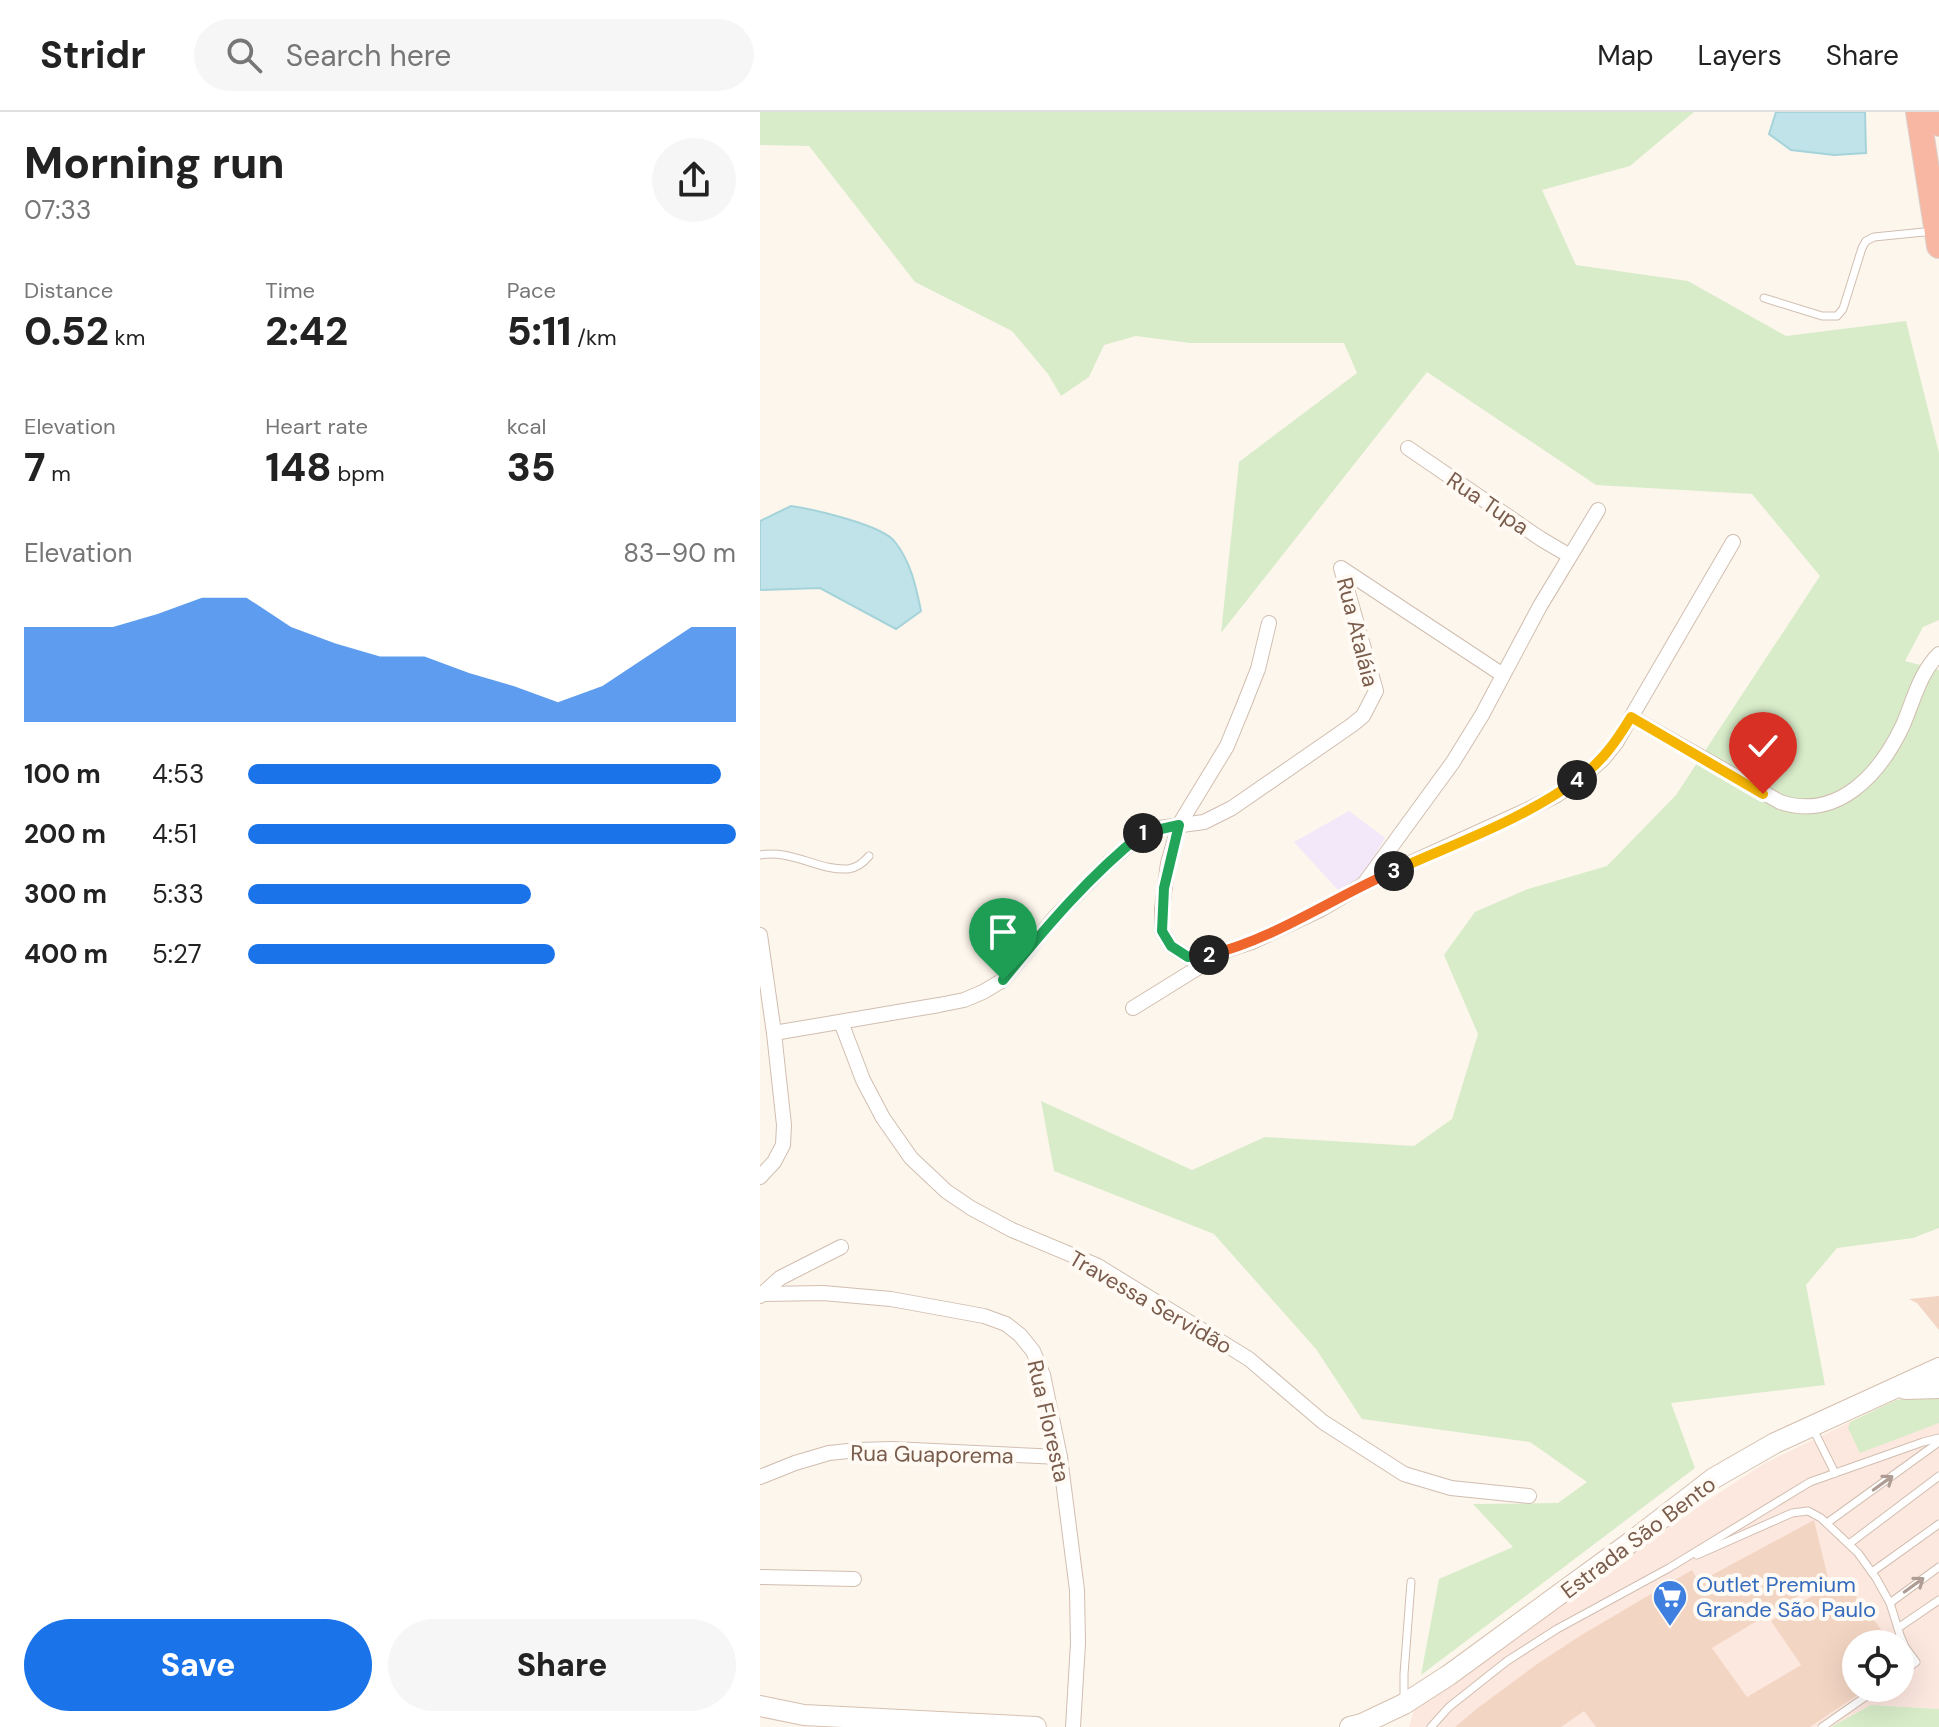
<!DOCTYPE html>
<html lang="en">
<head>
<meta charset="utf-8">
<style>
  :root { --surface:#fff; --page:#f6f6f6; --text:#222; --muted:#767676; --line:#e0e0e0; --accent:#1a73e8 }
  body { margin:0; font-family:"DM Sans",sans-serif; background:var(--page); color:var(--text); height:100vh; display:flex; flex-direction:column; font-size:30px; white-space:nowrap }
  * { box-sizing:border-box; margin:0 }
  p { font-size:26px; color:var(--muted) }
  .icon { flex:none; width:44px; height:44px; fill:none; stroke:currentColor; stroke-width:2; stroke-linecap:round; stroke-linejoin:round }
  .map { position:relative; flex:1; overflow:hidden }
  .sheet { display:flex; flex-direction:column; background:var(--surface); width:760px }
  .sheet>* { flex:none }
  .buttons { position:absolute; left:1082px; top:1518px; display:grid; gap:16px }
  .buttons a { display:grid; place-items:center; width:72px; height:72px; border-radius:50%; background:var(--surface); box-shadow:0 8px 32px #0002; font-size:40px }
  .pin { position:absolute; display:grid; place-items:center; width:68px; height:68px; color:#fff; margin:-82px -34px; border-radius:50% 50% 50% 0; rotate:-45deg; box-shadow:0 0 8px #0007 }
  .pin .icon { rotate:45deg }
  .km { position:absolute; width:40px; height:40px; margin:-20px; border-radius:50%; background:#222; color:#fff; font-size:22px; line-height:40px; text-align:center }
  .round { display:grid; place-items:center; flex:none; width:84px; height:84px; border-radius:42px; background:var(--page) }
  .head { display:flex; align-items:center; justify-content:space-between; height:136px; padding:0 24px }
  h1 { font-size:44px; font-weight:800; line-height:60px }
  .stats { display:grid; grid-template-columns:repeat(3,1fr); gap:12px; height:136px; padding:8px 24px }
  .stats div { display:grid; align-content:center }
  .stats b { font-size:40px; font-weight:800 }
  .stats small { font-size:22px; font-weight:400 }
  .stats p { font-size:22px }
  .chart { height:224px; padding:16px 24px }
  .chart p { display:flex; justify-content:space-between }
  .chart svg { width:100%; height:144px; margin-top:8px; fill:var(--accent); opacity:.7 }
  .action { display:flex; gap:16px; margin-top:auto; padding:16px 24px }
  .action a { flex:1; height:92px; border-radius:48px; background:var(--accent); color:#fff; font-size:32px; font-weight:800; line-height:92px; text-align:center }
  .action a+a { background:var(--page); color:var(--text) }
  ul { padding:0 24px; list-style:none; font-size:26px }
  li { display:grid; grid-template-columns:128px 96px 1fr; align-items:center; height:60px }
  li i { height:20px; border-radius:10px; background:var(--accent) }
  header { display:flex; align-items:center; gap:48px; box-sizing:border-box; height:112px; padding:0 40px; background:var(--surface); border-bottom:2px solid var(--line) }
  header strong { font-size:38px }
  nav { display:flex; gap:44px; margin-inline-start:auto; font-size:28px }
  .search { width:560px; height:72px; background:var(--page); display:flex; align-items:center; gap:20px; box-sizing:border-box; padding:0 28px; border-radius:44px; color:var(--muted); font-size:30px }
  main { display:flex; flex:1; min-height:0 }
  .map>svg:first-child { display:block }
  .commercial { fill:#fde8e0; fill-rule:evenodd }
  .education { fill:#f3e8fa }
  .green { fill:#d8ecc9 }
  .water { fill:#bfe3e8; stroke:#a5d3da; stroke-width:2 }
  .building { fill:#f3d5c3 }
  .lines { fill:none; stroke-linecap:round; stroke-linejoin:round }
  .lane-casing { stroke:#d1beb0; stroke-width:9 }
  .street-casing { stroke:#d1beb0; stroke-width:16 }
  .secondary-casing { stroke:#d6c0b0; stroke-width:22 }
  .highway-casing { stroke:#dad1cd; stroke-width:26 }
  .lane { stroke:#fff; stroke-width:7 }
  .street { stroke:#fff; stroke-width:14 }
  .secondary { stroke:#fff; stroke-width:20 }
  .highway { stroke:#f7b7a3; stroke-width:24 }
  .oneway { stroke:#af9d94 }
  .split-1-casing { stroke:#fff; stroke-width:16 }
  .split-2-casing { stroke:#fff; stroke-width:16 }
  .split-3-casing { stroke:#fff; stroke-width:16 }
  .split-4-casing { stroke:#fff; stroke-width:16 }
  .split-5-casing { stroke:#fff; stroke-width:16 }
  .split-1 { stroke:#22a559; stroke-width:10 }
  .split-2 { stroke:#22a559; stroke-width:10 }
  .split-3 { stroke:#f0652b; stroke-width:10 }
  .split-4 { stroke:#f5b400; stroke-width:10 }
  .split-5 { stroke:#f5b400; stroke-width:10 }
  .labels { text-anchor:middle; stroke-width:8; stroke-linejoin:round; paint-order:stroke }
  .street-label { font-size:22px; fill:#7a5c4d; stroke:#fffaf3 }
  .shop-label { font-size:22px; fill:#366cbe; stroke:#fffaf3; text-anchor:start }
</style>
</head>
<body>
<header>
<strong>Stridr</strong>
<div class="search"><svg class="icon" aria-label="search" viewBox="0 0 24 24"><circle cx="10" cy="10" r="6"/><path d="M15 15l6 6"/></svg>Search here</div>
<nav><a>Map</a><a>Layers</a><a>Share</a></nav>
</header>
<main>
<section class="sheet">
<div class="head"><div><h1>Morning run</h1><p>07:33</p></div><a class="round"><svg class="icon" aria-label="share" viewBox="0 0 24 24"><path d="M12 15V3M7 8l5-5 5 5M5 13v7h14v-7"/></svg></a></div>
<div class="stats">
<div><p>Distance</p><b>0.52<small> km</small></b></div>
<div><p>Time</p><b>2:42</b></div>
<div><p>Pace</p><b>5:11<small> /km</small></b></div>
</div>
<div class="stats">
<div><p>Elevation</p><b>7<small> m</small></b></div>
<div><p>Heart rate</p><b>148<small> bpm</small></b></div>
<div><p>kcal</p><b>35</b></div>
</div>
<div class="chart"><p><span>Elevation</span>83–90 m</p>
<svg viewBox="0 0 160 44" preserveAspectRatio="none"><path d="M0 44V15L10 15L20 15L30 11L40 6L50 6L60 15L70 20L80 24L90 24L100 29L110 33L120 38L130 33L140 24L150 15L160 15V44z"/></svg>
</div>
<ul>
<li><b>100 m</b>4:53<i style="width:97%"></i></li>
<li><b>200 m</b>4:51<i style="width:100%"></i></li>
<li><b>300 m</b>5:33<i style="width:58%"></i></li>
<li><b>400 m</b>5:27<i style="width:63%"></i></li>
</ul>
<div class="action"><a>Save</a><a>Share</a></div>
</section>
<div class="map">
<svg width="1179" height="1615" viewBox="0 0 1179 1615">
  <rect width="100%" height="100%" fill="#fdf6ec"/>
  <path class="commercial" d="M 1179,1284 L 1179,1597 L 1111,1593 L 1071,1615 L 649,1615 L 655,1594 L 951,1386 L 1005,1351 L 1136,1288 ZM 1096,1532 L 1140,1532 L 1140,1576 L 1096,1576 Z"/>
  <path class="education" d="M 589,699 L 625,726 L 604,763 L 578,778 L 534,730 Z"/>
  <g class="green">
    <path d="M 0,0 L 934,0 L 870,54 L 782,78 L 816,153 L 928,169 L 1026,224 L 1146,209 L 1179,341 L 1179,508 L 1163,515 L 1145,549 L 1179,558 L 1179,1116 L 1153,1126 L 1077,1136 L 1046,1173 L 1065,1273 L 911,1291 L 935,1356 L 661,1563 L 679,1467 L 753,1435 L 713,1392 L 798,1391 L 827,1370 L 770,1330 L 602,1307 L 556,1237 L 454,1122 L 294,1059 L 281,989 L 432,1058 L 505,1025 L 654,1034 L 692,1007 L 718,922 L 684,843 L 715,800 L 768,777 L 847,754 L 916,683 L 1060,464 L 992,382 L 836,373 L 667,260 L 461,521 L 479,350 L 597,261 L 584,231 L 430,231 L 376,224 L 344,233 L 329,265 L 301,284 L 288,262 L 252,219 L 155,170 L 49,34 L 0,33 Z"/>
    <path d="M 1165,1283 L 1179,1284 L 1179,1311 L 1100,1341 L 1088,1316 L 1090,1310 L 1136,1288 Z"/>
    <path d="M 1111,1593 L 1179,1597 L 1179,1615 L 1071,1615 Z"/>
  </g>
  <g class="water">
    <path d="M 1016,0 L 1105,0 L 1106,41 L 1074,43 L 1031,38 L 1009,22 Z"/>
    <path d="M 31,394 C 52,397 123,413 135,430 C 151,450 156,475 161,499 L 136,517 L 60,476 L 0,478 L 0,409 Z"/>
  </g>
  <g class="building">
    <path d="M 1179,1184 L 1179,1218 L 1157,1191 L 1149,1187 Z"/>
    <path d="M 1054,1408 L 1068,1466 L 952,1536 L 987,1585 L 1041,1553 L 1011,1509 L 1082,1466 L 1132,1532 L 1096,1532 L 1096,1576 L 1108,1576 L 1050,1615 L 836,1615 L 824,1599 L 801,1615 L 695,1615 L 719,1595 L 777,1552 L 823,1522 L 932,1458 L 939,1470 Z"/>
  </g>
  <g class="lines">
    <defs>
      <g id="lane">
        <path d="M 1004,186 L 1062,204 L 1077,204 L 1083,197 L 1102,136 L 1106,129 L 1114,125 L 1174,119"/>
        <path d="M 0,743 C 31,737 59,759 88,757 C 96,756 104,750 109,744"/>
        <path d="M 1053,1317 L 1075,1361"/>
        <path d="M 1067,1411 L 1179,1330"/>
        <path d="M 1089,1432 L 1179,1364"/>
        <path d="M 937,1443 L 1032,1401 L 1048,1399 L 1061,1406 L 1098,1441 L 1116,1466 L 1130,1491 L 1140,1523 L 1145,1535 L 1156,1550 L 1140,1561"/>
        <path d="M 1112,1460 L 1179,1412"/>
        <path d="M 1130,1491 L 1179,1455"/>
        <path d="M 1138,1516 L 1179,1488"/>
        <path d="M 644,1588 L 644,1562 L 651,1470"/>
        <path d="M 671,1615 L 689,1595 L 747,1549 L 797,1517 L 909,1456 L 1050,1370 L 1163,1330 L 1179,1326"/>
        <path d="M 1062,1615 L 1118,1576"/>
      </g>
      <g id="street">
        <path d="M 648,336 L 781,427 L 810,444"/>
        <path d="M 509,511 L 498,557 L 483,595 L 467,634 L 419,713 L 408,751 L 402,797 L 402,819 L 411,834 L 428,845 L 451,843 L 492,830 L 562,797 L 604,772 L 769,697 L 797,683 L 825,663 L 843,647 L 856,631 L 973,430"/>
        <path d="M 871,605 L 1020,690 C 1078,709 1120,662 1143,613 C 1153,590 1160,560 1179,542"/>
        <path d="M 604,772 L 693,650 L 722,603 L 780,494 L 838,398"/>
        <path d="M 0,823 L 14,921 L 24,1013 L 23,1033 L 14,1050 L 0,1065"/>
        <path d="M 373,896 L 457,844"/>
        <path d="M 81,910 L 103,968 L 123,1006 L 151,1046 L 186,1079 L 211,1096 L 252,1118 L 338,1154 L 489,1247 L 563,1310 L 644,1362 L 691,1376 L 769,1384"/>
        <path d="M 14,921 L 179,893 L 204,888 L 223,880 L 243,868 L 295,805 L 348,751 L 383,721 L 399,716 L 444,710 L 472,696 L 592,613 L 603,604 L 616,579 L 581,456 L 743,563"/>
        <path d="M 3,1182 L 63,1181 L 131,1187 L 224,1204 L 246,1212 L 260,1223 L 273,1239 L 283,1263 L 300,1345 L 317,1478 L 318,1531 L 313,1615"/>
        <path d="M 0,1184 L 20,1166 L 81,1135"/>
        <path d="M 0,1365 L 35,1351 L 69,1341 L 98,1338 L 132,1337 L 300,1345"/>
        <path d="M 0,1465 L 94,1467"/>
      </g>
      <g id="secondary">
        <path d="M 1145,1277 L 1179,1276"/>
        <path d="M 0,1594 L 44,1603 L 276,1615"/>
        <path d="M 590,1615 L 602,1612 L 644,1592 L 689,1563 L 871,1430 L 954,1366 L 1015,1331 L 1179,1256"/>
      </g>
      <g id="highway">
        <path d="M 1158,0 L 1179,134"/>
        <path d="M 1178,0 L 1179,12"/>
      </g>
    </defs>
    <use href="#lane" class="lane-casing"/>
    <use href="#street" class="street-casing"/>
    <use href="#secondary" class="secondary-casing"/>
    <use href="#highway" class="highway-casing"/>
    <use href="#lane" class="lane"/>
    <use href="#street" class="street"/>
    <use href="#secondary" class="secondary"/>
    <use href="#highway" class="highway"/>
  </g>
  <defs><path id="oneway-shaft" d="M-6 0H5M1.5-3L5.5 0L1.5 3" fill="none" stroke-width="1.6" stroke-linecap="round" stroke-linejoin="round" transform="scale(2)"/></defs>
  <g class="oneway">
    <use href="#oneway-shaft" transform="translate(1123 1371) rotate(-36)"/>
    <use href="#oneway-shaft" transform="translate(1154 1473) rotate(-36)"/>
  </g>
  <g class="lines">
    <defs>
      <path id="split-1" d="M 243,868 C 286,815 330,763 383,721"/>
      <path id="split-2" d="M 383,721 L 419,713 L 404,776 L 402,819 L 411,834 L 428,845 L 449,843"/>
      <path id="split-3" d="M 449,843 C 517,826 572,786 634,759"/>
      <path id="split-4" d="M 634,759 C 696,731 762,708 817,668"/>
      <path id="split-5" d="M 817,668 C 841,651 856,630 871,605 L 1003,682"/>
    </defs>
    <use href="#split-1" class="split-1-casing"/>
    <use href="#split-2" class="split-2-casing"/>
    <use href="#split-3" class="split-3-casing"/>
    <use href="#split-4" class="split-4-casing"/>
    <use href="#split-5" class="split-5-casing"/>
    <use href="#split-1" class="split-1"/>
    <use href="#split-2" class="split-2"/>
    <use href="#split-3" class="split-3"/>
    <use href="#split-4" class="split-4"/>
    <use href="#split-5" class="split-5"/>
  </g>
  <defs>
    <symbol id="supermarket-pin" viewBox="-11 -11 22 30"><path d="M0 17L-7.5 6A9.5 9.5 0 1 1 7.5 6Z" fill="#3f7fe0" stroke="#fffaf3"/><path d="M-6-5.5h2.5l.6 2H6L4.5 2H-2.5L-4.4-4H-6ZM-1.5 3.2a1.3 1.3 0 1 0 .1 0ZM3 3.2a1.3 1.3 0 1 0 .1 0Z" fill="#fff"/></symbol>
  </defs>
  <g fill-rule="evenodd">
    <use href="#supermarket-pin" x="890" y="1465" width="40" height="54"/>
  </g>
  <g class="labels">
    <g class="street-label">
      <text transform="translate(728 391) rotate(34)" y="8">Rua Tupa</text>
      <text transform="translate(598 520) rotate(76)" y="8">Rua Ataláia</text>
      <text transform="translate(391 1190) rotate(30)" y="8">Travessa Servidão</text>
      <text transform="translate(289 1309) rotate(77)" y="8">Rua Floresta</text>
      <text transform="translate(172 1342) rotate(1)" y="8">Rua Guaporema</text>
      <text transform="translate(878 1425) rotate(-37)" y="8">Estrada São Bento</text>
    </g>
    <g class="shop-label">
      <text x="936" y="1480">Outlet Premium<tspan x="936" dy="25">Grande São Paulo</tspan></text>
    </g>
  </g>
</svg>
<div class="buttons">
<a><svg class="icon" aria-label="locate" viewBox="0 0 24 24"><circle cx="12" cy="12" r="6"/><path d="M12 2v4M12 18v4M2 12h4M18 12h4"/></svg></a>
</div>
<div class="pin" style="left:243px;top:868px;background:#1e9e55"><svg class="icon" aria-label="arrive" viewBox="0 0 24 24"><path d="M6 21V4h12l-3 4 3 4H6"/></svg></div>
<div class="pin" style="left:1003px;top:682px;background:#d93025"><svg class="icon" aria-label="check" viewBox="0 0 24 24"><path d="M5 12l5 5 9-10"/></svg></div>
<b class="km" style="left:383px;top:721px">1</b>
<b class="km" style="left:449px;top:843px">2</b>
<b class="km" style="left:634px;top:759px">3</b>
<b class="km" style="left:817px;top:668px">4</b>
</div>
</main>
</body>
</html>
